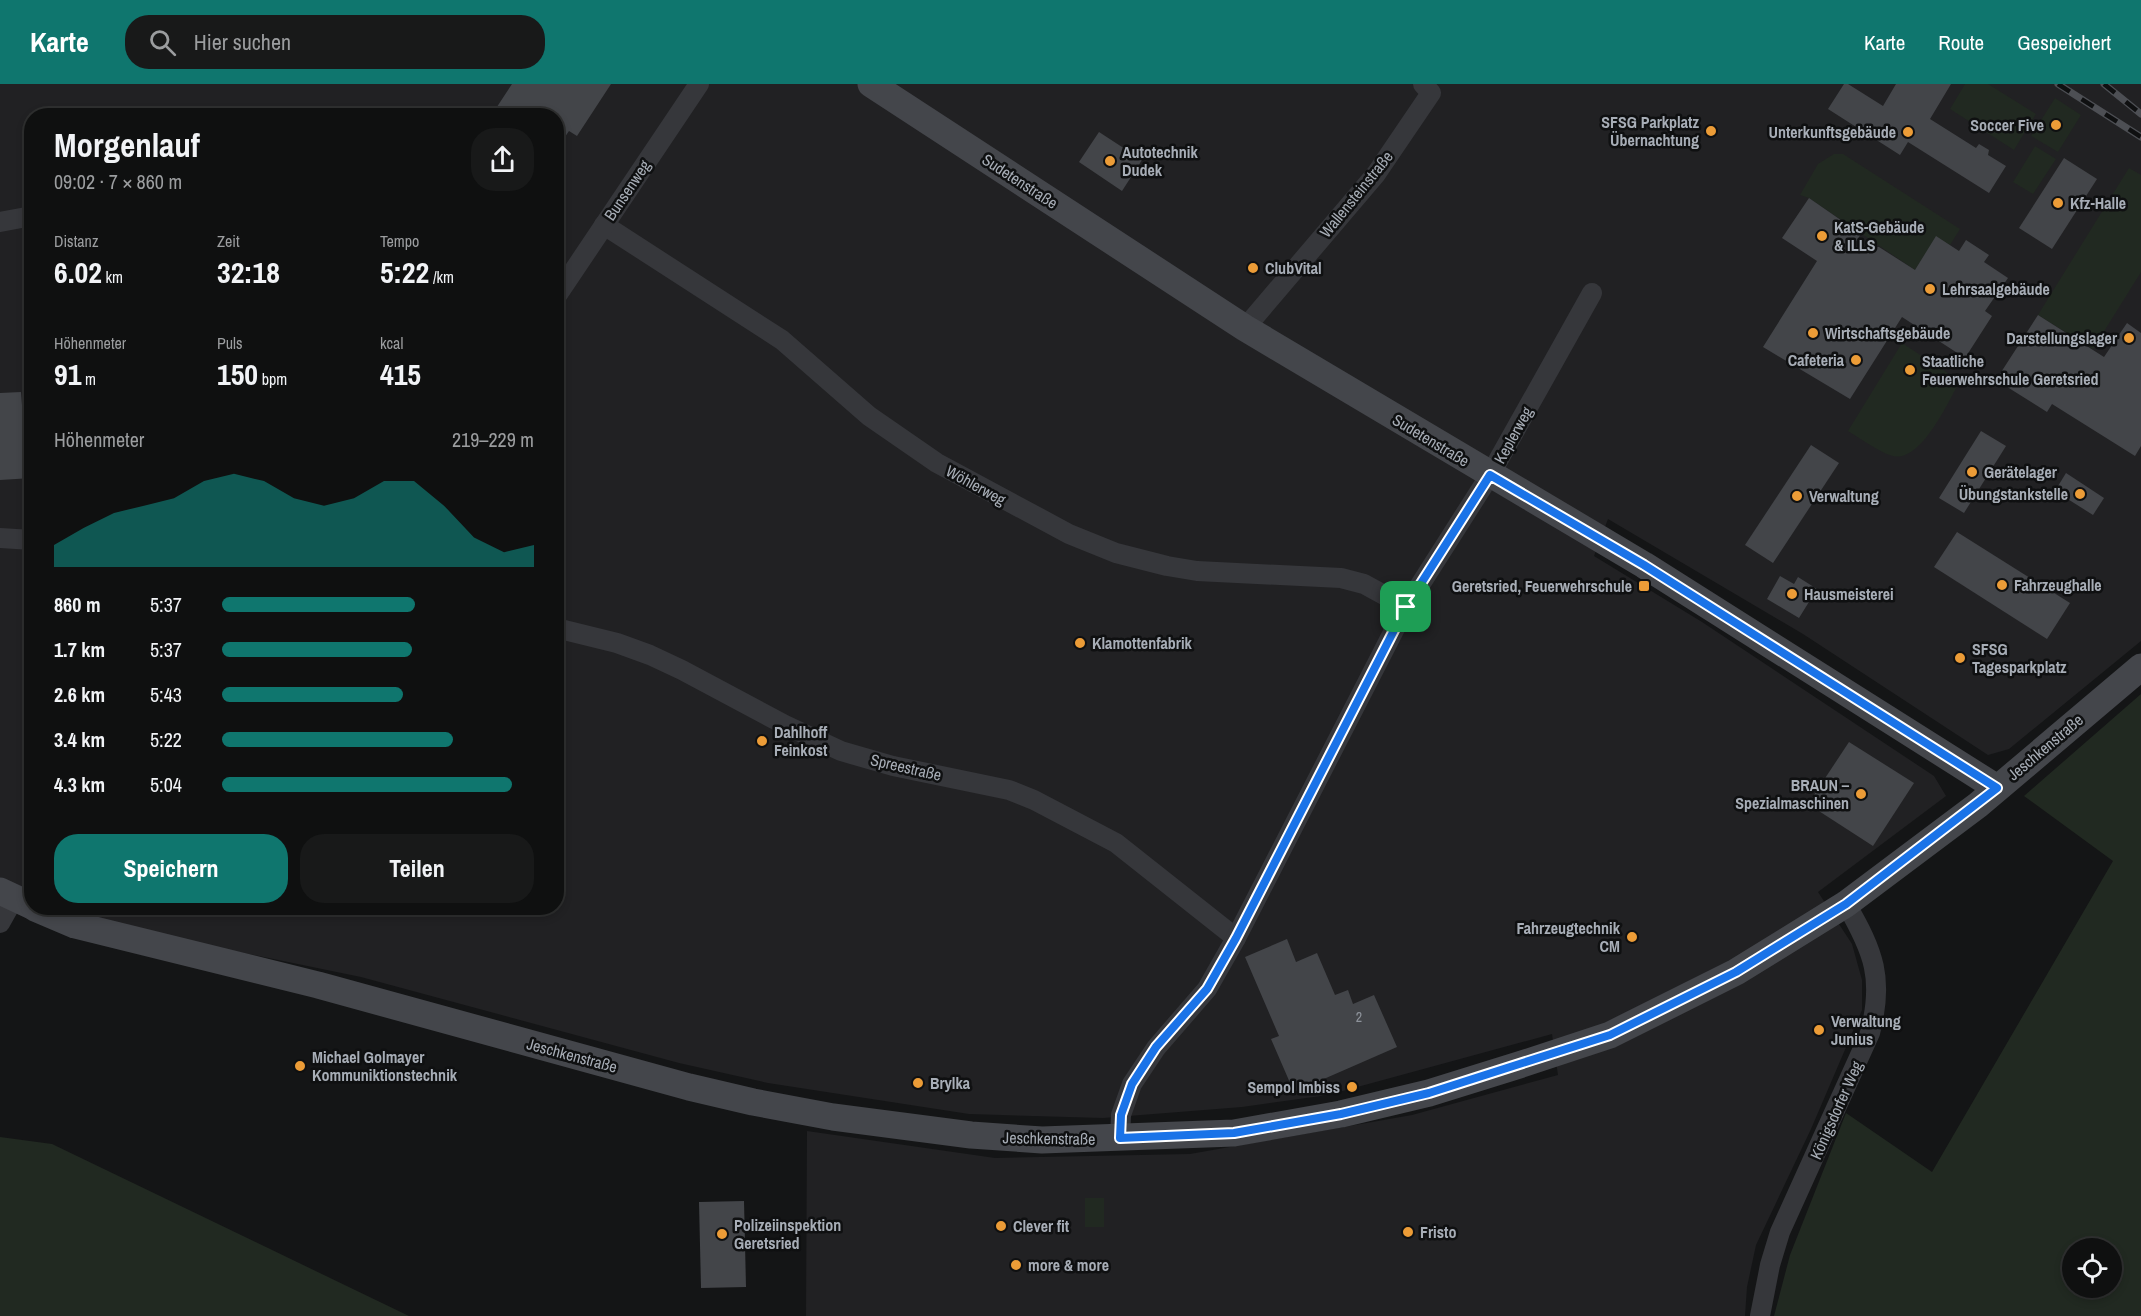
<!DOCTYPE html>
<html lang="de">
<head>
<meta charset="utf-8">
<style>
  :root { --surface:#0f1010; --page:#181919; --text:#f1f3f6; --muted:#9b9d9f; --line:#2f3030; --accent:#0f766e }
  body { margin:0; font-family:"Archivo Narrow",sans-serif; background:var(--page); color:var(--text); height:100vh; display:flex; flex-direction:column; font-size:22px; white-space:nowrap }
  * { box-sizing:border-box; margin:0 }
  p { font-size:20px; color:var(--muted) }
  .icon { flex:none; width:33px; height:33px; fill:none; stroke:currentColor; stroke-width:2; stroke-linecap:round; stroke-linejoin:round }
  .map { position:relative; flex:1; overflow:hidden }
  .panel { position:absolute; left:24px; top:24px; width:540px; height:807px; display:flex; flex-direction:column; background:var(--surface); border-radius:24px; box-shadow:0 3px 9px #0003,0 0 0 2px var(--line) }
  .panel>* { flex:none }
  .buttons { position:absolute; left:2062px; top:1154px; display:grid; gap:12px }
  .buttons a { display:grid; place-items:center; width:60px; height:60px; border-radius:50%; background:var(--surface); box-shadow:0 3px 9px #0003,0 0 0 2px var(--line); font-size:30px }
  .pin { position:absolute; display:grid; place-items:center; width:51px; height:51px; color:#fff; margin:-26px; border-radius:12px; box-shadow:0 3px 9px #0006 }
  .round { display:grid; place-items:center; flex:none; width:63px; height:63px; border-radius:24px; background:var(--page) }
  .headline { display:flex; align-items:center; justify-content:space-between; height:102px; padding:0 30px }
  h1 { font-size:33px; font-weight:700; line-height:45px }
  .stats { display:grid; grid-template-columns:repeat(3,1fr); gap:9px; height:102px; padding:6px 30px }
  .stats div { display:grid; align-content:center }
  .stats b { font-size:30px; font-weight:700 }
  .stats small { font-size:16px; font-weight:400 }
  .stats p { font-size:16px }
  .chart { height:168px; padding:12px 30px }
  .chart p { display:flex; justify-content:space-between }
  .chart svg { width:100%; height:108px; margin-top:6px; fill:var(--accent); opacity:.7 }
  .action { display:flex; gap:12px; margin-top:auto; padding:12px 30px }
  .action a { flex:1; height:69px; border-radius:24px; background:var(--accent); color:#fff; font-size:24px; font-weight:700; line-height:69px; text-align:center }
  .action a+a { background:var(--page); color:var(--text) }
  ul { padding:0 30px; list-style:none; font-size:20px }
  li { display:grid; grid-template-columns:96px 72px 1fr; align-items:center; height:45px }
  li i { height:15px; border-radius:8px; background:var(--accent) }
  header { display:flex; align-items:center; gap:36px; box-sizing:border-box; height:84px; padding:0 30px; background:var(--accent); color:#fff }
  header strong { font-size:28px }
  nav { display:flex; gap:33px; margin-inline-start:auto; font-size:21px }
  .search { width:420px; height:54px; background:var(--page); display:flex; align-items:center; gap:15px; box-sizing:border-box; padding:0 21px; border-radius:24px; color:var(--muted); font-size:22px }
  .map>svg:first-child { display:block }
  .built { fill:#212123 }
  .green { fill:#212921; fill-rule:evenodd }
  .building { fill:#434549 }
  .lines { fill:none; stroke-linecap:round; stroke-linejoin:round }
  .street { stroke:#36373b; stroke-width:20 }
  .secondary { stroke:#44464b; stroke-width:27 }
  .rail-casing { stroke:#4d4f54; stroke-width:7 }
  .rail { stroke:#0f1011; stroke-width:4.5; stroke-dasharray:14; stroke-linecap:butt }
  .route-casing { stroke:#fff; stroke-width:12 }
  .route { stroke:#1a73e8; stroke-width:8 }
  .poi-dot { fill:#ec9c37; stroke:#0f1011; stroke-width:2 }
  .labels { text-anchor:middle; stroke-width:5; stroke-linejoin:round; paint-order:stroke }
  .number-label { font-size:14px; fill:#8e939b }
  .poi-label { font-size:16px; font-weight:bold; fill:#a7adb6; stroke:#0f1011; text-anchor:start }
  .street-label { font-size:16px; fill:#a7adb6; stroke:#0f1011 }
</style>
</head>
<body>
<header>
<strong>Karte</strong>
<div class="search"><svg class="icon" aria-label="search" viewBox="0 0 24 24"><circle cx="10" cy="10" r="6"/><path d="M15 15l6 6"/></svg>Hier suchen</div>
<nav><a>Karte</a><a>Route</a><a>Gespeichert</a></nav>
</header>
<div class="map">
<svg width="2141" height="1232" viewBox="0 0 2141 1232">
  <rect width="100%" height="100%" fill="#141516"/>
  <path class="built" d="M 0,0 L 2141,0 L 2141,557 L 2009,665 L 1988,671 L 1803,550 L 1608,435 L 1594,472 L 1702,538 L 1934,692 L 1946,712 L 1818,808 L 1852,860 L 1862,896 L 1862,926 L 1811,1045 L 1756,1161 L 1747,1203 L 1745,1232 L 806,1232 L 807,1047 L 995,1074 L 1190,1070 L 1412,1031 L 1558,991 L 1552,950 L 1328,1011 L 1242,1023 L 1103,1034 L 969,1030 L 768,999 L 679,979 L 361,893 L 69,833 L 50,824 L 556,824 L 556,32 L 32,32 L 31,814 L 0,798 Z"/>
  <g class="green">
    <path d="M 1965,0 L 1988,0 L 2036,30 L 2014,66 L 1950,25 Z"/>
    <path d="M 2055,14 L 2081,31 L 2058,68 L 2031,52 Z"/>
    <path d="M 2035,62 L 2056,75 L 2033,110 L 2013,98 Z"/>
    <path d="M 1834,70 L 1843,70 L 1960,145 L 1950,161 L 1936,153 L 1915,186 L 1809,114 L 1800,111 L 1818,80 Z"/>
    <path d="M 2129,84 L 2141,91 L 2141,188 L 2093,265 L 2038,231 Z"/>
    <path d="M 1902,259 L 1960,297 C 1948,318 1921,379 1893,372 C 1880,369 1860,354 1848,347 Z"/>
    <path d="M 2141,610 L 2141,1232 L 1774,1232 L 1790,1171 L 1846,1029 L 1932,1088 L 2113,777 L 2024,712 ZM 2073,1164 L 2112,1164 L 2112,1203 L 2073,1203 Z"/>
    <path d="M 0,1053 L 52,1060 L 409,1232 L 0,1232 Z"/>
    <rect x="1085" y="1114" width="19" height="29"/>
  </g>
  <g class="building">
    <path d="M 512,0 L 611,0 L 577,52 L 569,47 L 556,66 L 556,32 L 491,32 Z"/>
    <path d="M 1844,0 L 1848,0 L 1883,22 L 1896,0 L 1951,0 L 1930,35 L 1976,64 L 1979,60 L 1989,66 L 1988,71 L 2006,82 L 1989,109 L 1908,58 L 1900,71 L 1828,25 Z"/>
    <path d="M 1099,48 L 1142,76 L 1122,107 L 1079,78 Z"/>
    <path d="M 2064,74 L 2097,95 L 2052,165 L 2019,144 Z"/>
    <path d="M 1809,114 L 1861,150 L 1853,162 L 1879,163 L 1915,186 L 1936,152 L 1959,167 L 1966,156 L 1989,171 L 1984,178 L 2008,194 L 1985,227 L 1992,232 L 1965,274 L 1902,233 L 1850,315 L 1763,263 L 1817,177 L 1782,154 Z"/>
    <path d="M 2038,231 L 2104,273 L 2127,239 L 2141,249 L 2141,362 L 2135,372 L 2052,320 L 2047,328 L 1996,296 Z"/>
    <path d="M 21,308 L 25,360 L 32,359 L 32,394 L 0,396 L 0,309 Z"/>
    <path d="M 1981,347 L 2006,362 L 1964,429 L 1939,414 Z"/>
    <path d="M 1811,361 L 1839,379 L 1773,479 L 1745,461 Z"/>
    <path d="M 2066,389 L 2104,414 L 2093,431 L 2055,407 Z"/>
    <path d="M 1957,448 L 2070,519 L 2047,555 L 1934,483 Z"/>
    <path d="M 1780,492 L 1794,500 L 1798,493 L 1817,505 L 1799,534 L 1767,515 Z"/>
    <path d="M 1849,658 L 1914,699 L 1873,762 L 1808,720 Z"/>
    <path d="M 1287,855 L 1296,878 L 1317,869 L 1335,911 L 1348,906 L 1353,920 L 1374,911 L 1397,963 L 1294,1008 L 1271,955 L 1279,952 L 1245,873 Z"/>
    <path d="M 744,1117 L 746,1203 L 701,1204 L 699,1118 Z"/>
  </g>
  <g class="lines">
    <g class="street">
      <path d="M 0,138 L 32,132"/>
      <path d="M 604,141 L 782,256 L 869,332 L 937,379 L 1069,450 L 1116,469 L 1167,482 L 1197,487 L 1341,494 L 1364,500 L 1406,523"/>
      <path d="M 556,213 L 699,0"/>
      <path d="M 1245,244 L 1376,90 L 1431,9 L 1423,0"/>
      <path d="M 0,454 L 32,456"/>
      <path d="M 556,544 L 617,559 L 650,571 L 682,586 L 785,641 L 841,667 L 893,682 L 1009,706 L 1034,716 L 1116,759 L 1236,854"/>
      <path d="M 0,839 L 14,814"/>
      <path d="M 75,841 L 78,824"/>
      <path d="M 1120,1054 L 1121,1031 L 1132,1000 L 1156,964 L 1207,905 L 1236,854 L 1406,523 L 1490,391 L 1592,209"/>
      <path d="M 1760,1232 L 1770,1181 L 1780,1148 L 1870,949 C 1884,895 1874,868 1846,820"/>
    </g>
    <g class="secondary">
      <path d="M 871,0 L 1245,244 L 1644,481 L 1997,704"/>
      <path d="M 0,807 L 32,822"/>
      <path d="M 35,824 L 75,841 L 318,901 L 689,1003 L 753,1018 L 833,1033 L 971,1051 L 1042,1056 L 1234,1049 L 1341,1030 L 1429,1009 L 1519,981 L 1610,951 L 1736,888 L 1846,820 L 1978,721 L 2141,583"/>
    </g>
    <defs>
      <g id="rail">
        <path d="M 2058,0 L 2141,53"/>
        <path d="M 2104,0 L 2141,30"/>
      </g>
    </defs>
    <use href="#rail" class="rail-casing"/>
    <use href="#rail" class="rail"/>
  </g>
  <g class="lines">
    <defs>
      <path id="route" d="M 1490,391 L 1644,481 L 1997,704 L 1846,820 L 1736,888 L 1610,951 L 1429,1009 L 1341,1030 L 1234,1049 L 1120,1054 L 1121,1031 L 1132,1000 L 1156,963 L 1207,905 L 1236,854 L 1406,523 Z"/>
    </defs>
    <use href="#route" class="route-casing"/>
    <use href="#route" class="route"/>
  </g>
  <g class="poi-dot">
    <circle cx="2056" cy="41" r="6"/>
    <circle cx="1711" cy="47" r="6"/>
    <circle cx="1908" cy="48" r="6"/>
    <circle cx="1110" cy="77" r="6"/>
    <circle cx="2058" cy="119" r="6"/>
    <circle cx="1822" cy="152" r="6"/>
    <circle cx="1253" cy="184" r="6"/>
    <circle cx="1930" cy="205" r="6"/>
    <circle cx="1813" cy="249" r="6"/>
    <circle cx="2129" cy="254" r="6"/>
    <circle cx="1856" cy="276" r="6"/>
    <circle cx="1910" cy="286" r="6"/>
    <circle cx="1972" cy="388" r="6"/>
    <circle cx="2080" cy="410" r="6"/>
    <circle cx="1797" cy="412" r="6"/>
    <circle cx="2002" cy="501" r="6"/>
    <rect x="1638" y="496" width="12" height="12" rx="3"/>
    <circle cx="1792" cy="510" r="6"/>
    <circle cx="1080" cy="559" r="6"/>
    <circle cx="1960" cy="574" r="6"/>
    <circle cx="762" cy="657" r="6"/>
    <circle cx="1861" cy="710" r="6"/>
    <circle cx="1632" cy="853" r="6"/>
    <circle cx="1819" cy="946" r="6"/>
    <circle cx="300" cy="982" r="6"/>
    <circle cx="918" cy="999" r="6"/>
    <circle cx="1352" cy="1003" r="6"/>
    <circle cx="1001" cy="1142" r="6"/>
    <circle cx="1408" cy="1148" r="6"/>
    <circle cx="722" cy="1150" r="6"/>
    <circle cx="1016" cy="1181" r="6"/>
  </g>
  <g class="labels">
    <g class="number-label">
      <text x="1359" y="938">2</text>
    </g>
    <g class="poi-label">
      <text x="1699" y="44" text-anchor="end">SFSG Parkplatz<tspan x="1699" dy="18">Übernachtung</tspan></text>
      <text x="2044" y="47" text-anchor="end">Soccer Five</text>
      <text x="1896" y="54" text-anchor="end">Unterkunftsgebäude</text>
      <text x="1122" y="74">Autotechnik<tspan x="1122" dy="18">Dudek</tspan></text>
      <text x="2070" y="125">Kfz-Halle</text>
      <text x="1834" y="149">KatS-Gebäude<tspan x="1834" dy="18">&amp; ILLS</tspan></text>
      <text x="1265" y="190">ClubVital</text>
      <text x="1942" y="211">Lehrsaalgebäude</text>
      <text x="1825" y="255">Wirtschaftsgebäude</text>
      <text x="2117" y="260" text-anchor="end">Darstellungslager</text>
      <text x="1844" y="282" text-anchor="end">Cafeteria</text>
      <text x="1922" y="283">Staatliche<tspan x="1922" dy="18">Feuerwehrschule Geretsried</tspan></text>
      <text x="1984" y="394">Gerätelager</text>
      <text x="2068" y="416" text-anchor="end">Übungstankstelle</text>
      <text x="1809" y="418">Verwaltung</text>
      <text x="2014" y="507">Fahrzeughalle</text>
      <text x="1632" y="508" text-anchor="end">Geretsried, Feuerwehrschule</text>
      <text x="1804" y="516">Hausmeisterei</text>
      <text x="1092" y="565">Klamottenfabrik</text>
      <text x="1972" y="571">SFSG<tspan x="1972" dy="18">Tagesparkplatz</tspan></text>
      <text x="774" y="654">Dahlhoff<tspan x="774" dy="18">Feinkost</tspan></text>
      <text x="1849" y="707" text-anchor="end">BRAUN –<tspan x="1849" dy="18">Spezialmaschinen</tspan></text>
      <text x="1620" y="850" text-anchor="end">Fahrzeugtechnik<tspan x="1620" dy="18">CM</tspan></text>
      <text x="1831" y="943">Verwaltung<tspan x="1831" dy="18">Junius</tspan></text>
      <text x="312" y="979">Michael Golmayer<tspan x="312" dy="18">Kommuniktionstechnik</tspan></text>
      <text x="930" y="1005">Brylka</text>
      <text x="1340" y="1009" text-anchor="end">Sempol Imbiss</text>
      <text x="734" y="1147">Polizeiinspektion<tspan x="734" dy="18">Geretsried</tspan></text>
      <text x="1013" y="1148">Clever fit</text>
      <text x="1420" y="1154">Fristo</text>
      <text x="1028" y="1187">more &amp; more</text>
    </g>
    <g class="street-label">
      <text transform="translate(1020 97) rotate(33)" y="6">Sudetenstraße</text>
      <text transform="translate(627 106) rotate(-56)" y="6">Bunsenweg</text>
      <text transform="translate(1356 110) rotate(-51)" y="6">Wallensteinstraße</text>
      <text transform="translate(1513 351) rotate(-61)" y="6">Keplerweg</text>
      <text transform="translate(1431 356) rotate(31)" y="6">Sudetenstraße</text>
      <text transform="translate(976 401) rotate(29)" y="6">Wöhlerweg</text>
      <text transform="translate(2045 663) rotate(-40)" y="6">Jeschkenstraße</text>
      <text transform="translate(906 683) rotate(13)" y="6">Spreestraße</text>
      <text transform="translate(572 971) rotate(15)" y="6">Jeschkenstraße</text>
      <text transform="translate(1836 1026) rotate(-66)" y="6">Königsdorfer Weg</text>
      <text transform="translate(1049 1054) rotate(1)" y="6">Jeschkenstraße</text>
    </g>
  </g>
</svg>
<div class="buttons">
<a><svg class="icon" aria-label="locate" viewBox="0 0 24 24"><circle cx="12" cy="12" r="6"/><path d="M12 2v4M12 18v4M2 12h4M18 12h4"/></svg></a>
</div>
<div class="pin" style="left:1406px;top:523px;background:#1e9e55"><svg class="icon" aria-label="arrive" viewBox="0 0 24 24"><path d="M6 21V4h12l-3 4 3 4H6"/></svg></div>
<section class="panel">
<div class="headline"><div><h1>Morgenlauf</h1><p>09:02 · 7 × 860 m</p></div><a class="round"><svg class="icon" aria-label="share" viewBox="0 0 24 24"><path d="M12 15V3M7 8l5-5 5 5M5 13v7h14v-7"/></svg></a></div>
<div class="stats">
<div><p>Distanz</p><b>6.02<small> km</small></b></div>
<div><p>Zeit</p><b>32:18</b></div>
<div><p>Tempo</p><b>5:22<small> /km</small></b></div>
</div>
<div class="stats">
<div><p>Höhenmeter</p><b>91<small> m</small></b></div>
<div><p>Puls</p><b>150<small> bpm</small></b></div>
<div><p>kcal</p><b>415</b></div>
</div>
<div class="chart"><p><span>Höhenmeter</span>219–229 m</p>
<svg viewBox="0 0 160 44" preserveAspectRatio="none"><path d="M0 44V35L10 28L20 22L30 19L40 16L50 9L60 6L70 9L80 16L90 19L100 16L110 9L120 9L130 19L140 32L150 38L160 35V44z"/></svg>
</div>
<ul>
<li><b>860 m</b>5:37<i style="width:62%"></i></li>
<li><b>1.7 km</b>5:37<i style="width:61%"></i></li>
<li><b>2.6 km</b>5:43<i style="width:58%"></i></li>
<li><b>3.4 km</b>5:22<i style="width:74%"></i></li>
<li><b>4.3 km</b>5:04<i style="width:93%"></i></li>
</ul>
<div class="action"><a>Speichern</a><a>Teilen</a></div>
</section>
</div>
</body>
</html>
